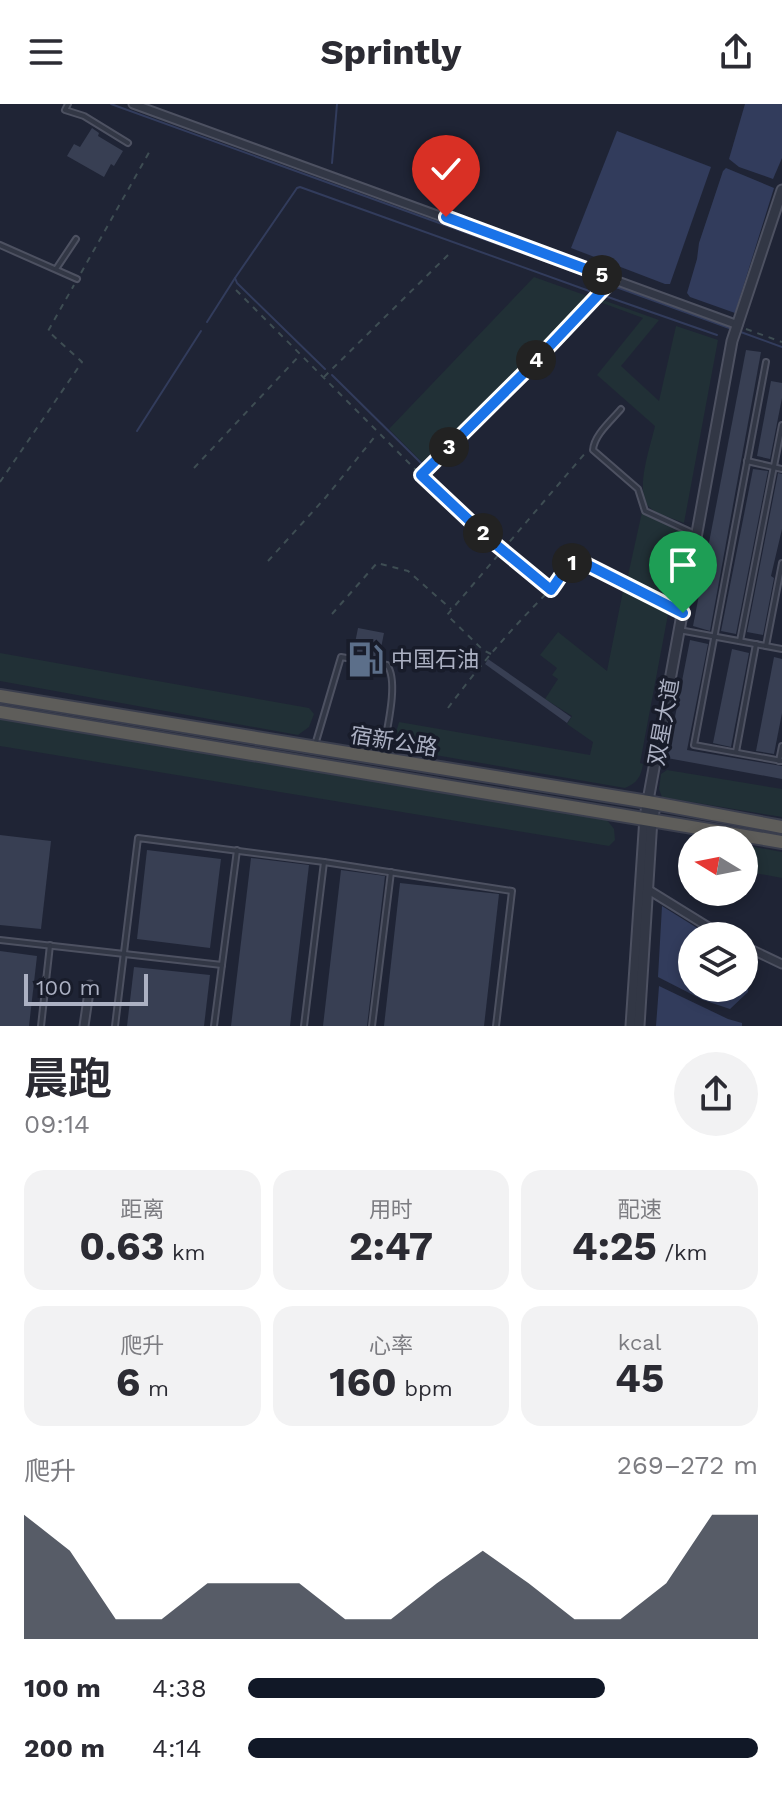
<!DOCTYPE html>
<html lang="zh">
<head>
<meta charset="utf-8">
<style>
  :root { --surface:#fff; --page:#f2f2f3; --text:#2b2b33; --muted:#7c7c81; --accent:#111827 }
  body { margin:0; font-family:"Work Sans","Noto Sans SC",sans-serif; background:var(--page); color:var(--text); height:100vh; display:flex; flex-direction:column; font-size:30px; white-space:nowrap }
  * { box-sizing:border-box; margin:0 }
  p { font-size:26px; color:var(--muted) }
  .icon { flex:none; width:44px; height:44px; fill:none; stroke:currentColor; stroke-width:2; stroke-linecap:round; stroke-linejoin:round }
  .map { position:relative; height:922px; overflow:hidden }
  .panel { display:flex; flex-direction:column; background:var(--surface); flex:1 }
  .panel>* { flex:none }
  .needle { width:52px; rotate:280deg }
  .buttons { position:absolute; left:678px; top:722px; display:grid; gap:16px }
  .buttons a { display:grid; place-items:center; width:80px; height:80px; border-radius:50%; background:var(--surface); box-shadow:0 4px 12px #0003; font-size:40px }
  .scale { position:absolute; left:24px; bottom:20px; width:124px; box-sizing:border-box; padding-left:8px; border:4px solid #acb1c3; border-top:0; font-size:22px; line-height:28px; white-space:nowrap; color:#acb1c3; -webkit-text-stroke:6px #181c2a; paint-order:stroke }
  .pin { position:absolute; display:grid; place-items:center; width:68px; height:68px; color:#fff; margin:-82px -34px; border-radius:50% 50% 50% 0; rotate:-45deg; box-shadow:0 0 8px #0007 }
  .pin .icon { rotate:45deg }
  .km { position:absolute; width:40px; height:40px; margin:-20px; border-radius:50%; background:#222; color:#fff; font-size:22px; line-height:40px; text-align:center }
  .round { display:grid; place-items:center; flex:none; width:84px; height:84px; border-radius:42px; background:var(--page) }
  .summary { display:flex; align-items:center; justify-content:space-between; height:136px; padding:0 24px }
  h1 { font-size:44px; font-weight:700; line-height:60px }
  .metrics { display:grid; grid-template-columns:repeat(3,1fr); gap:12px; height:136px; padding:8px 24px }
  .metrics div { display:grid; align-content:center; border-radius:20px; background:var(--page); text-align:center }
  .metrics b { font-size:40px; font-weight:700 }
  .metrics small { font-size:22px; font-weight:400 }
  .metrics p { font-size:22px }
  .chart { height:224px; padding:16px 24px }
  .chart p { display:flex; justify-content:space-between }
  .chart svg { width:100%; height:144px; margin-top:8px; fill:var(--accent); opacity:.7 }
  ul { padding:0 24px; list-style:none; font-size:26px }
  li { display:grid; grid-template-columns:128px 96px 1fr; align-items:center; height:60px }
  li i { height:20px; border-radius:10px; background:var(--accent) }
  header { display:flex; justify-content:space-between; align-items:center; height:104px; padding:0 24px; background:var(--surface); font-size:36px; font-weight:700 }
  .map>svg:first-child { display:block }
  .green { fill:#213036 }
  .water { fill:#323c5c }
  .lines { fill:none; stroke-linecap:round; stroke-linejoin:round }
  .stream { stroke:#323c5c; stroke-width:2 }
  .building { fill:#383f53 }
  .service-casing { stroke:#4d5161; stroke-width:8 }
  .minor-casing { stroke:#4d5161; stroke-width:11 }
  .tertiary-casing { stroke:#4d5161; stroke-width:13 }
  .trunk-casing { stroke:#3a3e4d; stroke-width:16 }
  .path { stroke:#3e4d53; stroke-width:2; stroke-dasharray:6 6; stroke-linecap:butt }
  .service { stroke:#323745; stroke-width:4 }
  .minor { stroke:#323745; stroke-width:7 }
  .tertiary { stroke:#323745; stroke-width:9 }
  .trunk { stroke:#5e5d5a; stroke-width:12 }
  .route-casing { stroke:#fff; stroke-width:16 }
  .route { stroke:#1a73e8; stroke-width:10 }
  .labels { text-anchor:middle; stroke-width:7; stroke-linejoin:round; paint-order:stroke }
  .poi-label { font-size:22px; fill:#acb1c3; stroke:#181c2a; text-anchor:start }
  .street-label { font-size:22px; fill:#acb1c3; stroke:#181c2a }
</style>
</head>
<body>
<header><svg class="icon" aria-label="menu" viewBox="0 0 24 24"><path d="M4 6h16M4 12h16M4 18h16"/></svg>Sprintly<svg class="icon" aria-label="share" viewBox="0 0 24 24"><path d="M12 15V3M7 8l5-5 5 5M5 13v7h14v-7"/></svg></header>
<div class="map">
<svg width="782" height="922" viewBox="0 0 782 922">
  <rect width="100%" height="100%" fill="#1f2435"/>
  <g class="green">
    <path d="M 534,173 L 593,194 L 427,363 L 389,325 Z"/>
    <path d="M 600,195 L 659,216 L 621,262 L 659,297 L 676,222 L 718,236 L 684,419 C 673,414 657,411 649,403 C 634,387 651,341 655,322 L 597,271 L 643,214 L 597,197 Z"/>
    <path d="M 642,408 L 684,429 L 671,497 L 627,476 Z"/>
    <path d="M 624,482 L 669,505 L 640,659 L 643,660 C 641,673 637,679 625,684 L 412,647 L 401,642 L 395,632 L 399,618 L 590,651 L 593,638 L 567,620 L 572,612 L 545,595 L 558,575 L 552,571 L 557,564 L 540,551 L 558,528 L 607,567 Z"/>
    <path d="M 0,549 L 309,604 L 314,610 L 309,623 L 298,631 L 0,577 Z"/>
    <path d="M 0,614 L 607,716 L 614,725 L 615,736 L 609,742 L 0,642 Z"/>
    <path d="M 667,666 L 782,685 L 782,713 L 662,693 L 659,685 L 661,670 Z"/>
    <path d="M 744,741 L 782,748 L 782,774 L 744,767 Z"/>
  </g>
  <g class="water">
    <path d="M 745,0 L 782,0 L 782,54 L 773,75 L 739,63 L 729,55 Z"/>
    <path d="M 617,27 L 711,63 L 670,180 L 665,180 L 571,144 Z"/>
    <path d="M 726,64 L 774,84 L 735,209 L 690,193 L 687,189 L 697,155 L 699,139 L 723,67 Z"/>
    <path d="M 662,802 L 710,832 L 692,832 L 692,884 L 744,884 L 744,860 L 749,876 L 748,888 L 730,905 L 703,896 L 658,873 Z"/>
    <path d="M 659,882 L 728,915 L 742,919 L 742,922 L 656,922 Z"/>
  </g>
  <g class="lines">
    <g class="stream">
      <path d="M 111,0 L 732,225"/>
      <path d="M 332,59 L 337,0"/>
      <path d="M 605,192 L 717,231"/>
      <path d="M 207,218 L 235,174"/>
      <path d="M 738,227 L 782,243"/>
      <path d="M 325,265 L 237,179 L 235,174 L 297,84 L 300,83 L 592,188"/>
      <path d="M 332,271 L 422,360"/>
      <path d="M 137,327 L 201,227"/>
    </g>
  </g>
  <g class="building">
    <path d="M 92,24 L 99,29 L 98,32 L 123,47 L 114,62 L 111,60 L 104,73 L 67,52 L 74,40 L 80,43 Z"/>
    <path d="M 746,246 L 761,248 L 710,527 L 693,522 Z"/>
    <path d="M 771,277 L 782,279 L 782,294 L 770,355 L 757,352 Z"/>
    <path d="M 753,365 L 768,367 L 736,530 L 721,527 Z"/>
    <path d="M 778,369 L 782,370 L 782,425 L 771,472 L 774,474 L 763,531 L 747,528 Z"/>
    <path d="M 358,524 L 384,529 L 381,544 L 385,545 L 383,555 L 349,549 L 351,538 L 355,539 Z"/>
    <path d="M 690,536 L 708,540 L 687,646 L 782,662 L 782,675 L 667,654 Z"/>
    <path d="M 732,545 L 749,549 L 731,643 L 713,639 Z"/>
    <path d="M 774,553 L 782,555 L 782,609 L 774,650 L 756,647 Z"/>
    <path d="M 488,555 L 571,613 L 567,619 L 485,560 Z"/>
    <path d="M 0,731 L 51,737 L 41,825 L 0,821 Z"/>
    <path d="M 147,746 L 221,755 L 210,844 L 137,835 Z"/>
    <path d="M 251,754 L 309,761 L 290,922 L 231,922 Z"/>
    <path d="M 341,766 L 385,772 L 367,922 L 323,922 Z"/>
    <path d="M 400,779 L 499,790 L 484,922 L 384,922 Z"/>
    <path d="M 0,847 L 37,852 L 29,922 L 0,922 Z"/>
    <path d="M 134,863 L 210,871 L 204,922 L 127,922 Z"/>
  </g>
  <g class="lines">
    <defs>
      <g id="service">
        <path d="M 68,0 L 65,6 L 84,12 L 128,39"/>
        <path d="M 0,141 L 77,175"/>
        <path d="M 56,165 L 76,135"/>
        <path d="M 766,258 L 694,641 L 782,657"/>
        <path d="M 621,305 C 611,317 594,331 593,346 L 638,385 L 645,407 L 695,430"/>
        <path d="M 747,357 L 782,365"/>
        <path d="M 421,371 L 526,267 L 613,175"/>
        <path d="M 679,526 L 782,545"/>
        <path d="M 740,537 L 782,321"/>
        <path d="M 766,542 L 782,459"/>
        <path d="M 315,641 L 341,553 L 387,561 C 400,578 385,632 382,654"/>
        <path d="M 736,648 L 756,540"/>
        <path d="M 779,657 L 782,642"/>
        <path d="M 0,836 L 222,861"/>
        <path d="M 41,922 L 50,841"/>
        <path d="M 115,922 L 138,734 L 324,758 L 512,787 L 496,922"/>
        <path d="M 214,922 L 237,746"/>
        <path d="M 304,922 L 324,758"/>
        <path d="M 372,922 L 391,768"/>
      </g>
      <g id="minor">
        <path d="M 133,0 L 738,221"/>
        <path d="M 647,785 L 723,832"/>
        <path d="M 744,842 L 782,860"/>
        <path d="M 84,922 L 90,881"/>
      </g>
      <g id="tertiary">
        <path d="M 631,922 L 645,713 L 732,237 L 782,86"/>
        <path d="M 639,922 L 652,715 L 656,700"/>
      </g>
      <g id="trunk">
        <path d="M 0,592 L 648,698 L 782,723"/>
        <path d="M 0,608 L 782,738"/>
      </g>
    </defs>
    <use href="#service" class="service-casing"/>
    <use href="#minor" class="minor-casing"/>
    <use href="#tertiary" class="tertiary-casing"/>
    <use href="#trunk" class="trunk-casing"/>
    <g class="path">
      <path d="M 81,169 L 151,45"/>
      <path d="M 236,186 L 417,367"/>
      <path d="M 746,225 L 782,238"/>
      <path d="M 324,273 L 449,150"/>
      <path d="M 194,364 L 299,252"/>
      <path d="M 424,374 L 488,434 L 551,486 C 559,476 567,458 580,457 L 674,505"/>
      <path d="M 0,378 L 82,258 L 48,227 L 74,181"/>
      <path d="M 268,457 L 326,393 L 377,330"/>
      <path d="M 332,510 L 377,459 L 408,467 L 451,505"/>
      <path d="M 491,550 L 483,546 L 447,511 L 587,347"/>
      <path d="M 448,604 C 479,562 512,524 549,487"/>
    </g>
    <use href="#service" class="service"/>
    <use href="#minor" class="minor"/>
    <use href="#tertiary" class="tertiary"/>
    <use href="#trunk" class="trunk"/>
  </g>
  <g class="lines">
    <defs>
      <path id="route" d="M 446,113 L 613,175 L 526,267 L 421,371 L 488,434 L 551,486 C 559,476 567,458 580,457 L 683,509"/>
    </defs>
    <use href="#route" class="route-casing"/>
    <use href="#route" class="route"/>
  </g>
  <defs>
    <symbol id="fuel-bare" viewBox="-9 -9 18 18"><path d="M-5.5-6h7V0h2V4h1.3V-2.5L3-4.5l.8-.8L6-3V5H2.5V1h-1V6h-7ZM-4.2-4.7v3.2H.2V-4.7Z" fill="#5c6f8a" stroke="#181c2a" stroke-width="2.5" paint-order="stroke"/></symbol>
  </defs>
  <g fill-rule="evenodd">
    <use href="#fuel-bare" x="340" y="530" width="51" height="51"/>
  </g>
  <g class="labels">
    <g class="poi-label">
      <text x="391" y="563">中国石油</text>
    </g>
    <g class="street-label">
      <text transform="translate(663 618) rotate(-80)" y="8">双星大道</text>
      <text transform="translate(394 637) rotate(9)" y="8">宿新公路</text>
    </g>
  </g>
</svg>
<div class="buttons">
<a><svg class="needle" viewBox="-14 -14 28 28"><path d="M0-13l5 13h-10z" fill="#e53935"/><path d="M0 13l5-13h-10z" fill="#7c7c81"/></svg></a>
<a><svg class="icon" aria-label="layers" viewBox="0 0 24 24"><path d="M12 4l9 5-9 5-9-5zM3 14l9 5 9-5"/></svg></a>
</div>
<div class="scale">100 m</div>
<div class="pin" style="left:683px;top:509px;background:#1e9e55"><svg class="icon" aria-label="arrive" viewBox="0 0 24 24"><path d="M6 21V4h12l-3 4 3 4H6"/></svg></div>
<div class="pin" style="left:446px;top:113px;background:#d93025"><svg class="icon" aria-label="check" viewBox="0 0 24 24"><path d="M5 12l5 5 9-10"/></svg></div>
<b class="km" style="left:572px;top:459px">1</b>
<b class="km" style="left:483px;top:429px">2</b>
<b class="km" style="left:449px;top:343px">3</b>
<b class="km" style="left:536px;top:256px">4</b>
<b class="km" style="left:602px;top:171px">5</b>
</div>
<section class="panel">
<div class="summary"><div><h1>晨跑</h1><p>09:14</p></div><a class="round"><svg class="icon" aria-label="share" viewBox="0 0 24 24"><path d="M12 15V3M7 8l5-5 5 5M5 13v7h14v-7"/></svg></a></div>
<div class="metrics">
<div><p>距离</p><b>0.63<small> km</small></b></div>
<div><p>用时</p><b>2:47</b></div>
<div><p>配速</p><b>4:25<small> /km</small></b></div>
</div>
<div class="metrics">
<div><p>爬升</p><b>6<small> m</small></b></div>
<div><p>心率</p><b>160<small> bpm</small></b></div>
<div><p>kcal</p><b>45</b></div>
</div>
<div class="chart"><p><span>爬升</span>269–272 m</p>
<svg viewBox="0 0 160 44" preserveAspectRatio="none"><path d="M0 44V6L10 17L20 38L30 38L40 27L50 27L60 27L70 38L80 38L90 27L100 17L110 27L120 38L130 38L140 27L150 6L160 6V44z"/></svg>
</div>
<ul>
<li><b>100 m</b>4:38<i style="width:70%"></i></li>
<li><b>200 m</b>4:14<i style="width:100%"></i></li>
</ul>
</section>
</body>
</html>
